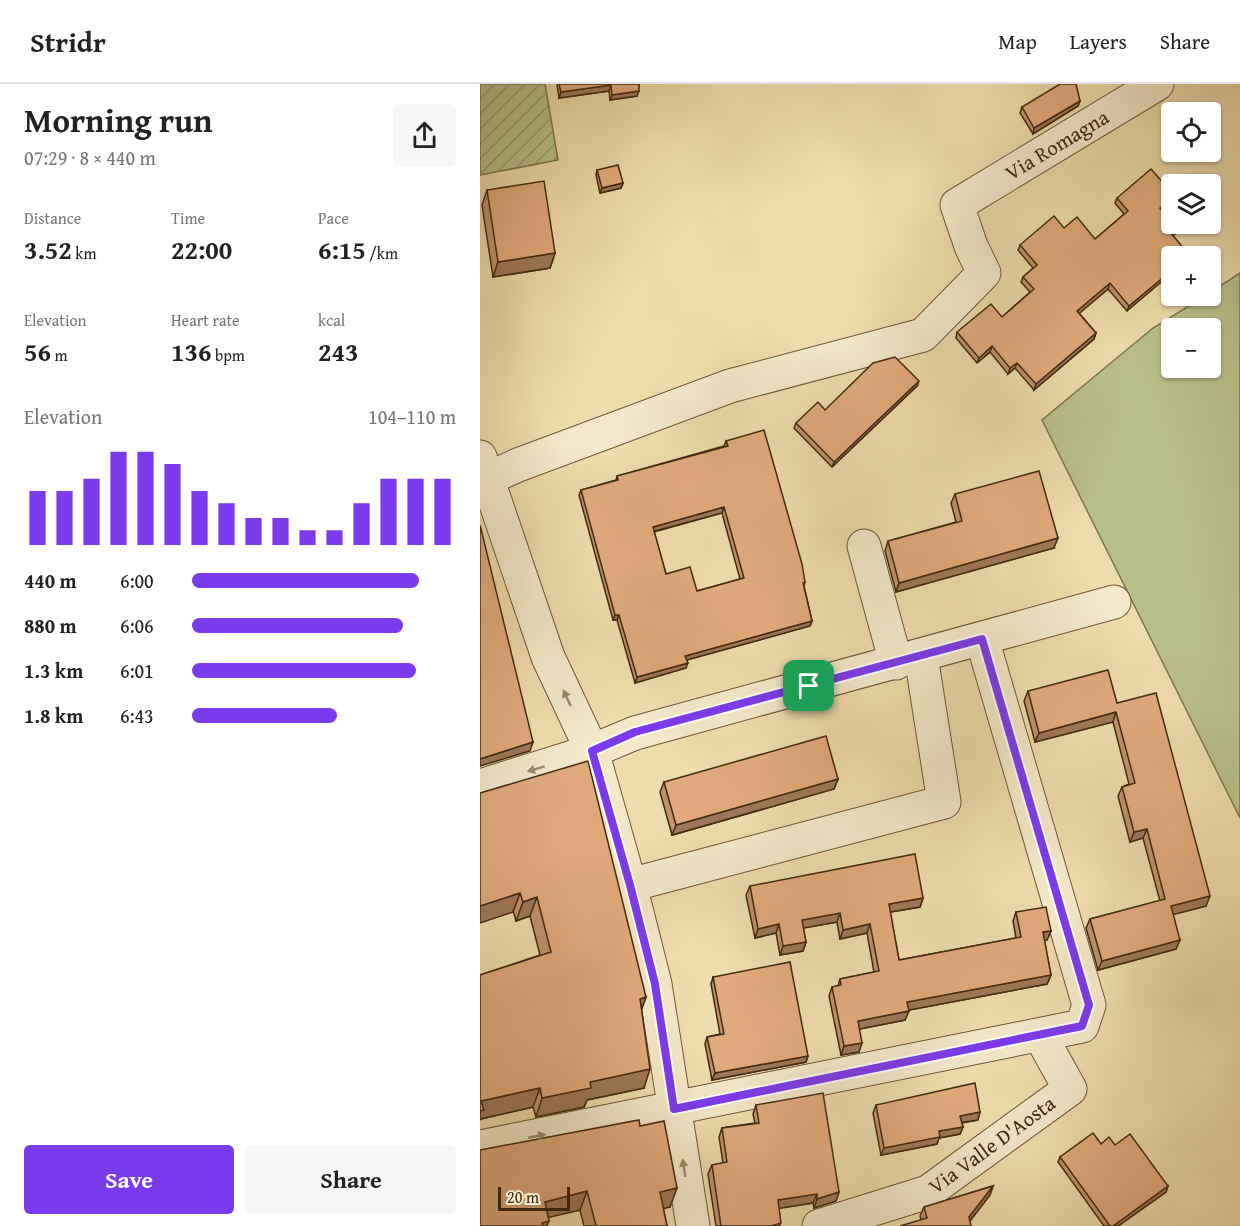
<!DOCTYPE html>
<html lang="en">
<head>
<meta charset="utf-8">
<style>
  :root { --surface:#fff; --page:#f6f6f6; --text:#222; --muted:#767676; --line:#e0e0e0; --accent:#7c3aed }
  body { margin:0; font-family:"Gentium Book Plus",serif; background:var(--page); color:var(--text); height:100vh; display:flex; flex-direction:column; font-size:22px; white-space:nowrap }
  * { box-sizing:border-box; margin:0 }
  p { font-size:20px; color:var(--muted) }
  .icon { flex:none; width:33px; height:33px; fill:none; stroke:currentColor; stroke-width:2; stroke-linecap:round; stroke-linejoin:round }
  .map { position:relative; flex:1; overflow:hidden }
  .side { display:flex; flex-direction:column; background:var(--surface); width:480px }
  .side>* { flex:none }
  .tools { position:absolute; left:681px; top:18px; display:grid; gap:12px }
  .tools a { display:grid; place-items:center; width:60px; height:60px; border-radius:6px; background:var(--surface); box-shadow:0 2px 4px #0004; font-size:30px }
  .scale { position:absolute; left:18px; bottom:15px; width:72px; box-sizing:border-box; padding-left:6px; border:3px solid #42290e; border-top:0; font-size:16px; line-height:21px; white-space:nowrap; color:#42290e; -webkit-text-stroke:4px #f4e8c8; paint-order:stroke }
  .pin { position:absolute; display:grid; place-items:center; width:51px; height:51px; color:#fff; margin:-26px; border-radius:12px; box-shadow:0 3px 9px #0006 }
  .round { display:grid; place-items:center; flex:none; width:63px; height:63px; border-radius:6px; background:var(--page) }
  .headline { display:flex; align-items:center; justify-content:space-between; height:102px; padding:0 24px }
  h1 { font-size:33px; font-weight:600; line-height:45px }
  .metrics { display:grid; grid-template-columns:repeat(3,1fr); gap:9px; height:102px; padding:6px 24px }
  .metrics div { display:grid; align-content:center }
  .metrics b { font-size:26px; font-weight:600 }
  .metrics small { font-size:16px; font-weight:400 }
  .metrics p { font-size:16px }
  .chart { height:168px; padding:12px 24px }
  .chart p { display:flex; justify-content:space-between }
  .chart svg { width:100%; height:108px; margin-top:6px; stroke:var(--accent); stroke-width:6 }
  .cta { display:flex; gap:12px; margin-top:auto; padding:12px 24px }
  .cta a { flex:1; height:69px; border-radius:6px; background:var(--accent); color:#fff; font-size:24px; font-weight:600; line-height:69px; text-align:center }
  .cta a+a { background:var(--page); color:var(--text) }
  ul { padding:0 24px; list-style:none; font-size:20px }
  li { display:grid; grid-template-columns:96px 72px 1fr; align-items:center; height:45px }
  li i { height:15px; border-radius:8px; background:var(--accent) }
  header { display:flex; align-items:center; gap:36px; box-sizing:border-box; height:84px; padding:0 30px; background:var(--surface); border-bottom:2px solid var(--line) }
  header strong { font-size:28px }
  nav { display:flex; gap:33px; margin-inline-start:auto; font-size:21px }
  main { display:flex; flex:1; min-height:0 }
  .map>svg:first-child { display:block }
  .grass { fill:#b9c088; stroke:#7e744b; stroke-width:1.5; fill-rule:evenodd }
  .garden { fill:url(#garden-furrows); stroke:#7e744b; stroke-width:1.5 }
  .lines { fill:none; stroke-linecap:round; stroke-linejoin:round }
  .minor-casing { stroke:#6d5635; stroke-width:35 }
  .minor { stroke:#f4e8c8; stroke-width:33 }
  .wall { fill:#c1926b; stroke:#42290e; stroke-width:1.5; fill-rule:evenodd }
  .shaded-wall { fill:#9d7757; stroke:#42290e; stroke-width:1.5 }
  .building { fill:#e0aa7c; stroke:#42290e; stroke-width:1.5; fill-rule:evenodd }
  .oneway { fill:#9b886b }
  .route-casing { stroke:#fff; stroke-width:12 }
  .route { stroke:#7c3aed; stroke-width:8 }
  .labels { text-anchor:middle; stroke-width:4.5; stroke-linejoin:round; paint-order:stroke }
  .street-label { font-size:21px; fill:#42290e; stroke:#f4e8c8 }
</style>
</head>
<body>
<header>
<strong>Stridr</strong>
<nav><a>Map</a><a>Layers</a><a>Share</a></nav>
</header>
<main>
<section class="side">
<div class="headline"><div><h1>Morning run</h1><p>07:29 · 8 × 440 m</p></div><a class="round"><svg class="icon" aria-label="share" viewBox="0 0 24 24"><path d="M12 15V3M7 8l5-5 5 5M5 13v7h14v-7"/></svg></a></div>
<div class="metrics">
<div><p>Distance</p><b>3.52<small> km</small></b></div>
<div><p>Time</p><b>22:00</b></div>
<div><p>Pace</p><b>6:15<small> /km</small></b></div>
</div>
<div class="metrics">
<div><p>Elevation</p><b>56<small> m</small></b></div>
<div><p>Heart rate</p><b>136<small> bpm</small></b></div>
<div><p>kcal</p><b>243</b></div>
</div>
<div class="chart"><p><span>Elevation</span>104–110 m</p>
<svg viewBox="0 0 160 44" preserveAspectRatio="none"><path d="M5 44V22M15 44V22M25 44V17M35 44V6M45 44V6M55 44V11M65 44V22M75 44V27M85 44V33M95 44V33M105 44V38M115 44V38M125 44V27M135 44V17M145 44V17M155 44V17"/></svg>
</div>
<ul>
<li><b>440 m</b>6:00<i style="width:86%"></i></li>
<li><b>880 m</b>6:06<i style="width:80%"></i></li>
<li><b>1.3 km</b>6:01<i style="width:85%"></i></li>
<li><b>1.8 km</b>6:43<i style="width:55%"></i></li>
</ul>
<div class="cta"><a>Save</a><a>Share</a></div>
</section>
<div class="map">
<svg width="760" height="1142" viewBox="0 0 760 1142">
  <defs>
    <pattern id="garden-furrows" width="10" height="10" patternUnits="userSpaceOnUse" patternTransform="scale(1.5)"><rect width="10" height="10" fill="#b9c088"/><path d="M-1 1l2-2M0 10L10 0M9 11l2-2" fill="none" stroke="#989c6e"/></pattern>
  </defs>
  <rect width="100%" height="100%" fill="#eedcaa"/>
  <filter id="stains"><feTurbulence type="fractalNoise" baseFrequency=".00333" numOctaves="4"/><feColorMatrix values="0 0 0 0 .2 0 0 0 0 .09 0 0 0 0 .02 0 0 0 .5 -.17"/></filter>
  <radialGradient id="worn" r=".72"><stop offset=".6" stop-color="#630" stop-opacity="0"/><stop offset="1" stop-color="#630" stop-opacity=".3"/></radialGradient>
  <path class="grass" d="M 760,189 L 760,734 L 562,336 L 673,244 L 725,212 L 730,212 L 731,208 ZM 692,244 L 730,244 L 730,284 L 692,284 Z"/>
  <path class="garden" d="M 0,0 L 65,0 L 78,76 L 0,91 Z"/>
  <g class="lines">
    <defs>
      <g id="minor">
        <path d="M 0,373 L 68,573 L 112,667 L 150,801 L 175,900 L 213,1142"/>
        <path d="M 7,395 L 38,381 L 250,302 L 443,251 L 504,189 L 491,162 L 477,121 L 677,0"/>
        <path d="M 384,462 L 416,579"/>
        <path d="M 0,702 L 112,667 L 155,649 L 634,518"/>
        <path d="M 150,801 L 464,718 L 441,572"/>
        <path d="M 0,1063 L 602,942 L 609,921 L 502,555"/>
        <path d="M 339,1142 L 448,1108 L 590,1005 L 560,951"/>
      </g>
    </defs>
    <use href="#minor" class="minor-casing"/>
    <use href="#minor" class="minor"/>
  </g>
  <g class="wall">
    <path d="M 77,0 L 159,0 L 157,12 L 130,16 L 129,7 L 79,14 Z"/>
    <path d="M 600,17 L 598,22 L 553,50 L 540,29 L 542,23 Z"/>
    <path d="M 117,86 L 143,99 L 141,104 L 120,109 L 116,91 Z"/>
    <path d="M 7,106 L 75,169 L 70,184 L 13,193 L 2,121 Z"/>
    <path d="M 692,109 L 692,117 L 681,126 L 695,150 L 693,151 L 647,227 L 628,205 L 599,229 L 616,249 L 614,255 L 554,306 L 535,284 L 528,290 L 510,268 L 497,279 L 476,254 L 477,248 L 522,233 L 550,208 L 541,198 L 543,193 L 553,184 L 538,166 L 540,161 L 584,144 L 615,155 L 644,130 L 635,119 L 637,114 Z"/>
    <path d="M 437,302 L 352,383 L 314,344 L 316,339 L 345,326 Z"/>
    <path d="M 246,357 L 325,498 L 324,502 L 332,537 L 330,542 L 207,576 L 206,584 L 155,599 L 137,536 L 133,536 L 99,411 L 101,406 L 136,396 L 137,392 L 244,362 ZM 242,429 L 260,495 L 217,507 L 186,490 L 174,448 Z"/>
    <path d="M 475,410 L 574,464 L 416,508 L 405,467 L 408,457 L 476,438 L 471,419 Z"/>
    <path d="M 548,607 L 637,619 L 726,822 L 693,830 L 696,865 L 618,886 L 606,844 L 610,835 L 680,817 L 663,754 L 650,758 L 638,712 L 642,703 L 649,700 L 633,638 L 555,658 L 544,617 Z"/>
    <path d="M 358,695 L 354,705 L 192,751 L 180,708 L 184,698 Z"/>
    <path d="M 0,709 L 166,913 L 161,927 L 164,1004 L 107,1016 L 104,1023 L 56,1033 L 53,1023 L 1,1035 L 0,891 L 60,871 L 50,832 L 36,837 Z"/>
    <path d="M 270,802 L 443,814 L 440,823 L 410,828 L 419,876 L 536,854 L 533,837 L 536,828 L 571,847 L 567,856 L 564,856 L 571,891 L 567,900 L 429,926 L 425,936 L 379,945 L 379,968 L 361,971 L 349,912 L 352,903 L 358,902 L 360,895 L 394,888 L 387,849 L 360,855 L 357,838 L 323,844 L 326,858 L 323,867 L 300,871 L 296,849 L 275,854 L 266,811 Z"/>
    <path d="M 233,893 L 328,972 L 326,978 L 232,996 L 225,960 L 227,953 L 240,950 L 231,900 Z"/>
    <path d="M 276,1021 L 359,1108 L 356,1117 L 334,1124 L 333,1119 L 299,1124 L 300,1142 L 236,1142 L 228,1090 L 232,1081 L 243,1079 L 239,1053 L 242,1044 L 275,1039 L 273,1030 Z"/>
    <path d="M 396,1021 L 498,1036 L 482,1039 L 483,1043 L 480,1050 L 459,1054 L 457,1060 L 401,1071 L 393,1029 Z"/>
    <path d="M 160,1042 L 190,1123 L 183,1124 L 187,1142 L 104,1142 L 100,1126 L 0,1142 Z"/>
    <path d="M 621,1060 L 635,1061 L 688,1102 L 686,1108 L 638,1142 L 624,1142 L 578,1078 L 580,1073 Z"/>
    <path d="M 513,1102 L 510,1111 L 490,1137 L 441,1136 L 440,1132 L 444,1123 Z"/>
  </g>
  <g class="shaded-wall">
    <path d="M 131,1 L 129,7 L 79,14 L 81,8 Z"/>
    <path d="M 159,7 L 157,12 L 130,16 L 132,11 Z"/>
    <path d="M 600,17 L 598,22 L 553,50 L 554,44 Z"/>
    <path d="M 143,99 L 141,104 L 120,109 L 122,104 Z"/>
    <path d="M 692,114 L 692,117 L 678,129 L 680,124 Z"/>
    <path d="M 75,169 L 70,184 L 13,193 L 18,178 Z"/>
    <path d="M 692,186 L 692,189 L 647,227 L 649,222 Z"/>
    <path d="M 630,199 L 628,205 L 595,233 L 597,227 Z"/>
    <path d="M 616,249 L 614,255 L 554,306 L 556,300 Z"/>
    <path d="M 512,262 L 510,268 L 497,279 L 499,274 Z"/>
    <path d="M 537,279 L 535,284 L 528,290 L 530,284 Z"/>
    <path d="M 439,297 L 437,302 L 352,383 L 354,378 Z"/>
    <path d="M 244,423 L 242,429 L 171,448 L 173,443 Z"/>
    <path d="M 578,454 L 574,464 L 416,508 L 419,499 Z"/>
    <path d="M 135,531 L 139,531 L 137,536 L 133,536 Z"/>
    <path d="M 332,537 L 330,542 L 203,577 L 205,572 Z"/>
    <path d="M 208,579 L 206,584 L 155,599 L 157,593 Z"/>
    <path d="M 636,628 L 633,638 L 555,658 L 559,649 Z"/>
    <path d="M 53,658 L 50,667 L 0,682 L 0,675 Z"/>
    <path d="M 358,695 L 354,705 L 192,751 L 196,741 Z"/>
    <path d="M 667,745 L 663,754 L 650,758 L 654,748 Z"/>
    <path d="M 40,809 L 33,828 L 0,839 L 0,822 Z"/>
    <path d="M 730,812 L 726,822 L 688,832 L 691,822 Z"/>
    <path d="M 57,813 L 50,832 L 36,837 L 43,818 Z"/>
    <path d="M 443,814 L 440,823 L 405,829 L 409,820 Z"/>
    <path d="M 360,829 L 357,838 L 318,845 L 322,836 Z"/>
    <path d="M 299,840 L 296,849 L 275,854 L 278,845 Z"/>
    <path d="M 390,840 L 387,849 L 360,855 L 363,846 Z"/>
    <path d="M 571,847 L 567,856 L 559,857 L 563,848 Z"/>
    <path d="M 700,856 L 696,865 L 618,886 L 622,877 Z"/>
    <path d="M 326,858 L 323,867 L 300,871 L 303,862 Z"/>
    <path d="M 571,891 L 567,900 L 424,927 L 427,918 Z"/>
    <path d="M 166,913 L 159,932 L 160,915 Z"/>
    <path d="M 429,927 L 425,936 L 375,946 L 378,937 Z"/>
    <path d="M 382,959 L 379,968 L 361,971 L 364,962 Z"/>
    <path d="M 328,972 L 326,978 L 232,996 L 235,989 Z"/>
    <path d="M 170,985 L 164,1004 L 107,1016 L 104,1023 L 56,1033 L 62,1014 L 110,998 Z"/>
    <path d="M 60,1004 L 53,1023 L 1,1035 L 0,1036 L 0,1020 L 1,1017 Z"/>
    <path d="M 500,1028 L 498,1036 L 478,1039 L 480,1032 Z"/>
    <path d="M 483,1043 L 480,1050 L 459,1054 L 457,1060 L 401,1071 L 404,1064 L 459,1047 Z"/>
    <path d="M 513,1102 L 510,1111 L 486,1142 L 489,1133 Z"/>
    <path d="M 688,1102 L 686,1108 L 638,1142 L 633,1142 Z"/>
    <path d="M 197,1104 L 190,1123 L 173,1127 L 180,1108 Z"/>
    <path d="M 107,1107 L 100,1126 L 58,1136 L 65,1118 Z"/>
    <path d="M 359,1108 L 356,1117 L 334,1124 L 337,1115 Z"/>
    <path d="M 337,1110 L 333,1119 L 295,1125 L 298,1116 Z"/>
    <path d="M 69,1137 L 67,1142 L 61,1142 L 62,1139 Z"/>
  </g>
  <g class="building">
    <path d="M 79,0 L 159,0 L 159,7 L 132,11 L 131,1 L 81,8 Z"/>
    <path d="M 580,0 L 596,0 L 600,17 L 554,44 L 542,23 Z"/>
    <path d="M 138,81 L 143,99 L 122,104 L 117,86 Z"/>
    <path d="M 671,85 L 692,109 L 692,114 L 680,124 L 692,138 L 692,140 L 693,140 L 697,144 L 691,149 L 709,171 L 707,172 L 692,172 L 692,186 L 649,222 L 630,199 L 597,227 L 616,249 L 556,300 L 537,279 L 530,284 L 512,262 L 499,274 L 477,248 L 511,220 L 522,233 L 554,205 L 543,193 L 557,181 L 540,161 L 574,132 L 584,144 L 597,133 L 615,155 L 648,127 L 637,114 Z"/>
    <path d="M 64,97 L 75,169 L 18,178 L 7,106 Z"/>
    <path d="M 415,273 L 439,297 L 354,378 L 316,339 L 338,318 L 345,326 L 393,279 Z"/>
    <path d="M 284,346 L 322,480 L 325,498 L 323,499 L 332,537 L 205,572 L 208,579 L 157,593 L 139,531 L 135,531 L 101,406 L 138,396 L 137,392 L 248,362 L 246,357 ZM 244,423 L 264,494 L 217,507 L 210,483 L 186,490 L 173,443 Z"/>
    <path d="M 559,387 L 578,454 L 419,499 L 408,457 L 482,437 L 475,410 Z"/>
    <path d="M 0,441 L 53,658 L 0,675 Z"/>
    <path d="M 628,586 L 637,619 L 676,609 L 730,812 L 691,822 L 700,856 L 622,877 L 610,835 L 685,815 L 667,745 L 654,748 L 642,703 L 655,699 L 636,628 L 559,649 L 548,607 Z"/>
    <path d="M 346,652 L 358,695 L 196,741 L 184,698 Z"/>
    <path d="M 108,677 L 166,913 L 160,915 L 170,985 L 110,998 L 111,1004 L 62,1014 L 60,1004 L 1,1017 L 4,1026 L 0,1027 L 0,891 L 71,868 L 57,813 L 43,818 L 40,809 L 0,822 L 0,709 Z"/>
    <path d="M 435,770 L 443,814 L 409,820 L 419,876 L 541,853 L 536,828 L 566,823 L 571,847 L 563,848 L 571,891 L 427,918 L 429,927 L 378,937 L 382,959 L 364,962 L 352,903 L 361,901 L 360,895 L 399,887 L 390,840 L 363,846 L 360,829 L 322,836 L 326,858 L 303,862 L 299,840 L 278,845 L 270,802 Z"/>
    <path d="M 310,878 L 328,972 L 235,989 L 227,953 L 244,950 L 233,893 Z"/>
    <path d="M 495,999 L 500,1028 L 480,1032 L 483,1043 L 459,1047 L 460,1053 L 404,1064 L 396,1021 Z"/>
    <path d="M 343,1009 L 359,1108 L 337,1115 L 337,1110 L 298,1116 L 301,1139 L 291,1142 L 241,1142 L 232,1081 L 247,1078 L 242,1044 L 279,1039 L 276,1021 Z"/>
    <path d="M 159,1036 L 160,1042 L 184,1037 L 197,1104 L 180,1108 L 187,1142 L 116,1142 L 107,1107 L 65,1118 L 69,1137 L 62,1139 L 63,1142 L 0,1142 L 0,1066 Z"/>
    <path d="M 613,1049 L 621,1060 L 629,1053 L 635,1061 L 650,1050 L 688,1102 L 633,1142 L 630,1142 L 580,1073 Z"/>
    <path d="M 513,1102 L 489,1133 L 491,1142 L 420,1142 L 447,1134 L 444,1123 Z"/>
  </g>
  <defs><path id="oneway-solid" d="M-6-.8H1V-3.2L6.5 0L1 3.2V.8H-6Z" transform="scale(1.5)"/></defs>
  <g class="oneway">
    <use href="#oneway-solid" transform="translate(87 614) rotate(-115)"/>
    <use href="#oneway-solid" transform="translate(56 685) rotate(163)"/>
    <use href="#oneway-solid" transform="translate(57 1052) rotate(-11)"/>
    <use href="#oneway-solid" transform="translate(204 1084) rotate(-99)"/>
  </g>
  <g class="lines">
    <defs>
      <path id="route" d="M 502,555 L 609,921 L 602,942 L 194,1025 L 175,900 L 150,801 L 112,667 L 155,648 Z"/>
    </defs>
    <use href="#route" class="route-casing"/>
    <use href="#route" class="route"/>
  </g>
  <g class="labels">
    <g class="street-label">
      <text transform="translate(577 61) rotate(-31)" y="7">Via Romagna</text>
      <text transform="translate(512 1061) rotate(-36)" y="7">Via Valle D'Aosta</text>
    </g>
  </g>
  <rect width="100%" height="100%" filter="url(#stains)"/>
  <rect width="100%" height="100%" fill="url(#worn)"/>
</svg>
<div class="tools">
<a><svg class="icon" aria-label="locate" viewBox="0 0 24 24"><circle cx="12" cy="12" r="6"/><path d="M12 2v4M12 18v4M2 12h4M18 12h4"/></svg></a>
<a><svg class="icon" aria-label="layers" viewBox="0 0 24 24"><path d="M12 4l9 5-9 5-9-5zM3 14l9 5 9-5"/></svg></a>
<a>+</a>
<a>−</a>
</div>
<div class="scale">20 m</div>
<div class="pin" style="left:329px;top:602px;background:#1e9e55"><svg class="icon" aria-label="arrive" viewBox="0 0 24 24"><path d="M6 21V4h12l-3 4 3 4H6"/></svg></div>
</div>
</main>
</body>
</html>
